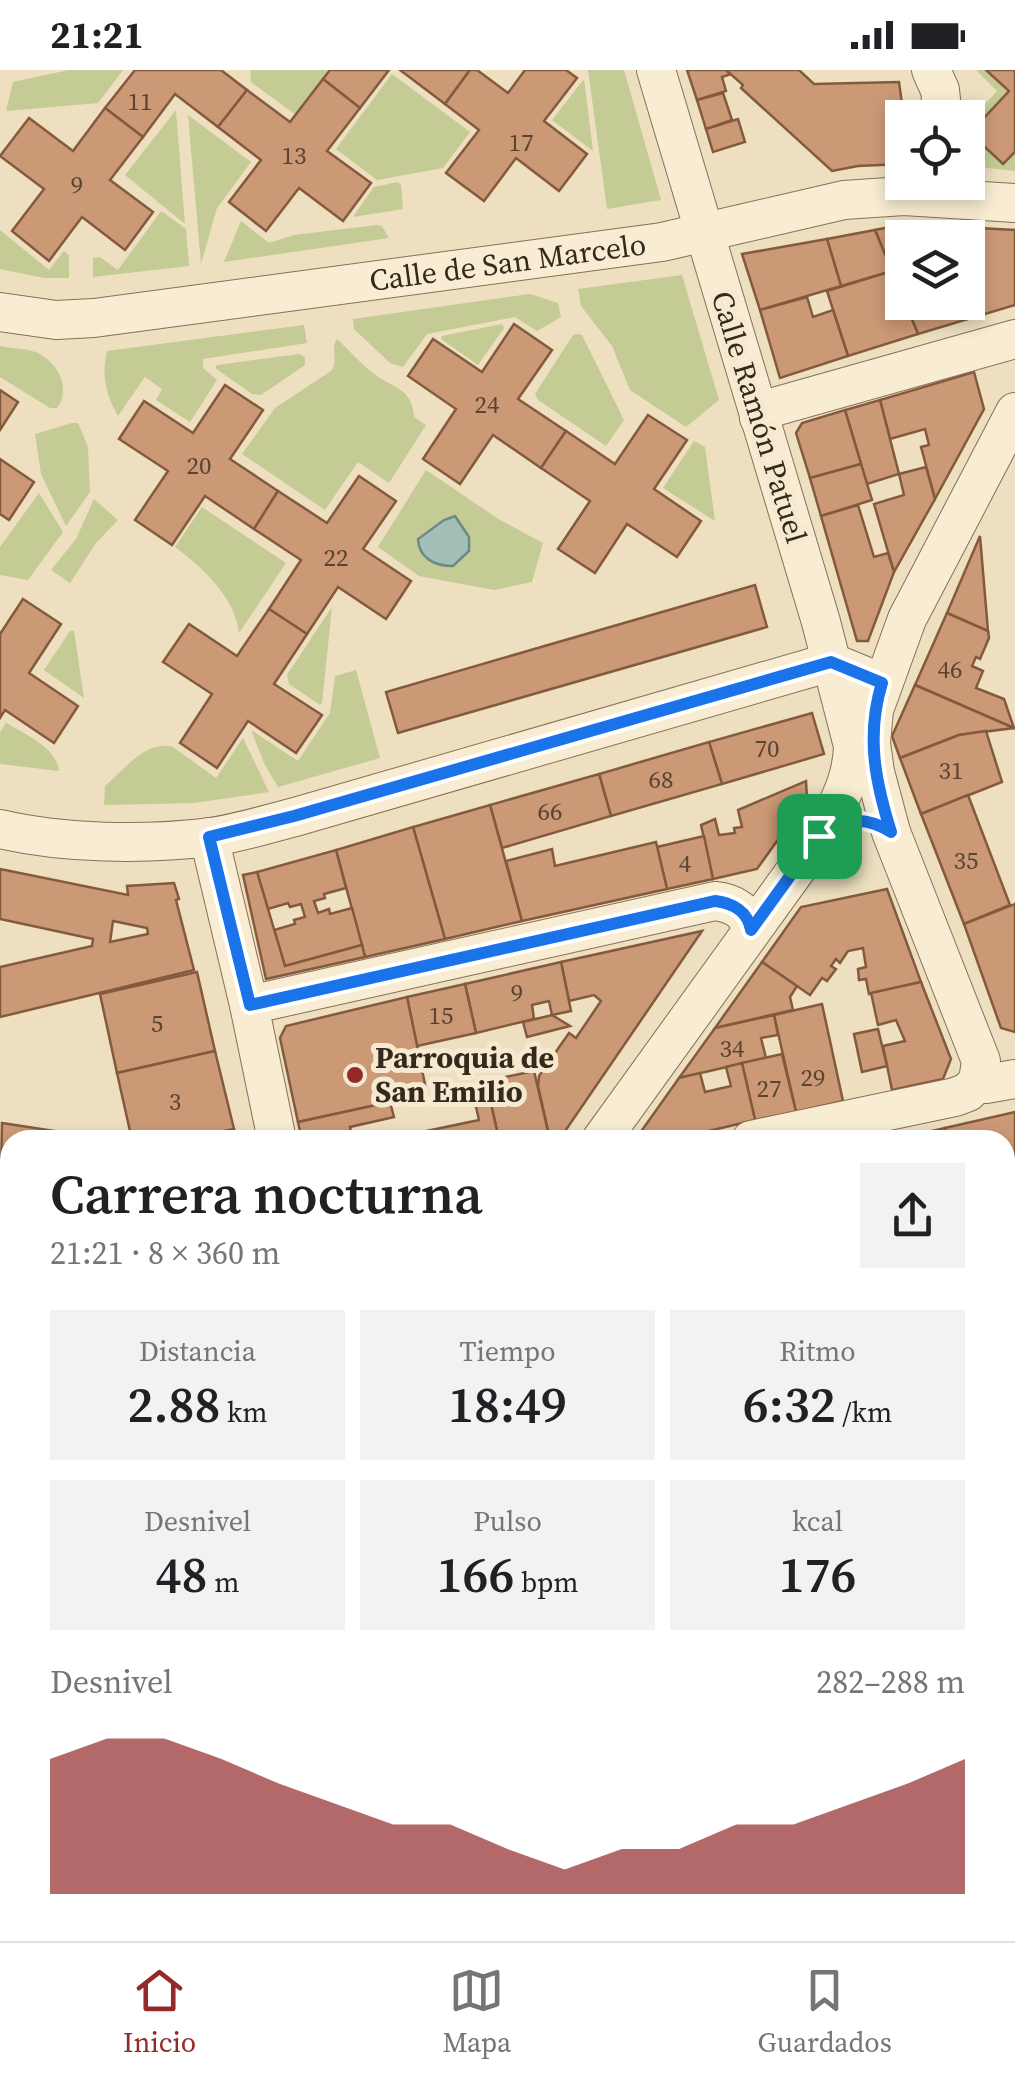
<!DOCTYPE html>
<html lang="es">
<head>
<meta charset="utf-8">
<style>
  :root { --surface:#fff; --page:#f2f2f2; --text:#202124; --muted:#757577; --line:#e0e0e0; --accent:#94292a }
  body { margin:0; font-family:"Source Serif 4",serif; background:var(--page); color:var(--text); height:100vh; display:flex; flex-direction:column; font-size:38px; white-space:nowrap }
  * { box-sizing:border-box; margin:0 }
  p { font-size:32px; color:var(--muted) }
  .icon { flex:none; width:55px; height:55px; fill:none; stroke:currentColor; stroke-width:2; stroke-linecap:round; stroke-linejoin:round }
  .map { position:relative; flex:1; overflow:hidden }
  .drawer { position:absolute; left:0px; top:1060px; width:1015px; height:812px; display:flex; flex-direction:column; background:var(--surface); border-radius:30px 30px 0 0; box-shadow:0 5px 15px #0003 }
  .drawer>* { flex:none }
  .fabs { position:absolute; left:885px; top:30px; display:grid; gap:20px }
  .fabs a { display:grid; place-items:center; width:100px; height:100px; border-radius:0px; background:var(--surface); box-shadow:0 5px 15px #0003; font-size:50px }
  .pin { position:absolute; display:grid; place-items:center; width:85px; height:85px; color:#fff; margin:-42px; border-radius:20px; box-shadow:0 5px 15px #0006 }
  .round { display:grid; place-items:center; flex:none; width:105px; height:105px; border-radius:0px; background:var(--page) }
  .overview { display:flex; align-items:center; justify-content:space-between; height:170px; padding:0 50px }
  h1 { font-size:55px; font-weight:600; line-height:75px }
  .figures { display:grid; grid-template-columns:repeat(3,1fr); gap:15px; height:170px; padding:10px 50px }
  .figures div { display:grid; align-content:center; border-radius:0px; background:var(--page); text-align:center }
  .figures b { font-size:50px; font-weight:600 }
  .figures small { font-size:28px; font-weight:400 }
  .figures p { font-size:28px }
  .chart { height:280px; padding:20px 50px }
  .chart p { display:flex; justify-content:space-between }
  .chart svg { width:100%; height:180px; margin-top:10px; fill:var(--accent); opacity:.7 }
  .status { display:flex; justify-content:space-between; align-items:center; height:70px; padding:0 50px; background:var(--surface); direction:ltr }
  .status svg { height:28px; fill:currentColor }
  .menu { display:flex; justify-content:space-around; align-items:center; height:140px; border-top:2px solid var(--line); background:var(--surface); font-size:28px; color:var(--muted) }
  .menu a { display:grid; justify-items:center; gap:5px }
  .menu .current { color:var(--accent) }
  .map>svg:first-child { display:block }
  .green { fill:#c4cb94 }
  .water { fill:#a3bfb7; stroke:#6a8c84; stroke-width:2.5 }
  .building { fill:#cb9976; stroke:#845a3e; stroke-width:2.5; fill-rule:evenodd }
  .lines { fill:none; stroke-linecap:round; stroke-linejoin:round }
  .minor-casing { stroke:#867058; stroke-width:40 }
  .minor { stroke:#f8edd3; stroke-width:38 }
  .route-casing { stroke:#fff; stroke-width:20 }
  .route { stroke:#1a73e8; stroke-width:12 }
  .poi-dot { fill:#94292a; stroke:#f5eacf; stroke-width:4 }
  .labels { text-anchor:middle; stroke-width:10; stroke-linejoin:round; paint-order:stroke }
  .number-label { font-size:25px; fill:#5a4432 }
  .street-label { font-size:30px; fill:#35281c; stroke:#f5eacf }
  .poi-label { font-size:30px; font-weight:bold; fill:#35281c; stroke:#f5eacf; text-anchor:start }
</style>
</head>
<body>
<div class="status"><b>21:21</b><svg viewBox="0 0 49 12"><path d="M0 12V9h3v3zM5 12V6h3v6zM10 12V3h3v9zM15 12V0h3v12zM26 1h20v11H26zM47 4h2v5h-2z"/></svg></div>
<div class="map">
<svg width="1015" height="1871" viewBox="0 0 1015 1871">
  <rect width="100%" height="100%" fill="#eddfc0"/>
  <g class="green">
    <path d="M 69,0 L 123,0 L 98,33 L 6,41 L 13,12 Z"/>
    <path d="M 250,0 L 330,0 L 296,45 L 251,12 Z"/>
    <path d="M 588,0 L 624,0 L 661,130 L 607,139 Z"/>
    <path d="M 976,0 L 986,0 L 1009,21 L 970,63 L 1003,94 L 1015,82 L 1015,101 L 968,96 L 968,53 L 997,21 Z"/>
    <path d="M 392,4 L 470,62 L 443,98 L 377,110 L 336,79 Z"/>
    <path d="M 584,9 L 593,81 L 552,50 Z"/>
    <path d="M 176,40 L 176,41 L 185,154 L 125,105 Z"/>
    <path d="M 188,45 L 251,92 L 217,138 L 201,194 Z"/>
    <path d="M 398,112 L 401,115 L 403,139 L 353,147 L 374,117 Z"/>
    <path d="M 161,141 L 186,159 L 189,196 L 93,207 L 93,188 L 100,187 L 118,200 Z"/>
    <path d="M 241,151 L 269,173 L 294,165 L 377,155 L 382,156 L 389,168 L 224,192 Z"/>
    <path d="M 0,160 L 49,200 L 64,181 L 69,185 L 69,208 L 44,208 L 0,199 Z"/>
    <path d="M 682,205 L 719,330 L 686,357 L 630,320 L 612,276 L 581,236 L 578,219 Z"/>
    <path d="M 530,224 L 558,233 L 561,247 L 537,261 L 515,247 L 427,264 L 403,297 L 390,293 L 354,259 L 353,249 Z"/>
    <path d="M 502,254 L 504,258 L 478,295 L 441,269 L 442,266 Z"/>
    <path d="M 304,255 L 307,273 L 203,289 L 203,298 L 217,310 L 190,352 L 156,330 L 162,319 L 145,307 L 118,346 C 106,325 101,305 107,281 Z"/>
    <path d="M 577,264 L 582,265 L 624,350 L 606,376 L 538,330 L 535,324 L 573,265 Z"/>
    <path d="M 337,269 C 349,280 360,293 373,303 C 393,319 412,317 414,347 L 426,355 L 389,413 L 358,392 L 325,440 L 242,384 L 275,338 L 331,301 C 339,290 330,279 337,269 Z"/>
    <path d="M 0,276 C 12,279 29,278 40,284 C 59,295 71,319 57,338 L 50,338 L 0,307 Z"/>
    <path d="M 299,284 L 305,287 L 305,295 L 261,325 L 252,324 L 215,298 L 217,295 Z"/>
    <path d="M 72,353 L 78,353 L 88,377 L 90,422 L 66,456 L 41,404 L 35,364 Z"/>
    <path d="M 694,371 L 705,377 L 715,451 L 663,418 Z"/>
    <path d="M 426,400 L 500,450 L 543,473 L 532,512 L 494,520 L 419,506 L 378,477 Z"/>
    <path d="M 39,423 L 63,462 L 28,510 L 0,505 L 0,477 Z"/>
    <path d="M 94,429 L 118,450 L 96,473 L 70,513 L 51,500 L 76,469 Z"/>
    <path d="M 202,437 L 286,493 L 239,563 C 235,527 203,498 175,477 Z"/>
    <path d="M 332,537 L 322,633 L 320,635 L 289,614 L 287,605 Z"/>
    <path d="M 70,561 L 74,561 L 84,628 L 44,600 Z"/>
    <path d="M 356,600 L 380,688 L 278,717 L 265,695 L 251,660 L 298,691 L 330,643 L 335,606 Z"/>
    <path d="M 6,653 C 25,664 57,678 59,701 L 0,694 L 0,662 Z"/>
    <path d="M 243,668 L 269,722 L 194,733 L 104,735 L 105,716 C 124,700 146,669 173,677 L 216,708 Z"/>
    <path d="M 0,1240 L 10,1243 L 10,1359 L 0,1361 Z"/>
    <path d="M 38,1863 L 165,1863 L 167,1871 L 40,1871 Z"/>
  </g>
  <path class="water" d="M 455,446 L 469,467 L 469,481 L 453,496 C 434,496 419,488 418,469 L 444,450 Z"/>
  <g class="building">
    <path d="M 135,0 L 221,0 L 247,20 L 218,57 L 175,24 L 143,67 L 105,38 Z"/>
    <path d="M 330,0 L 389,0 L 360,38 L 323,9 Z"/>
    <path d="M 400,0 L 470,0 L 445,34 Z"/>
    <path d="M 470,0 L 477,0 L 508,23 L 525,0 L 566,0 L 577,8 L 544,51 L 587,84 L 559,121 L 516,88 L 484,131 L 446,103 L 479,60 L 445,34 Z"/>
    <path d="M 687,0 L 726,0 L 731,4 L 722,7 L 726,21 L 697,30 Z"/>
    <path d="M 726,0 L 799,0 L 814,14 L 899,12 L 904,48 L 902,94 L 858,96 L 832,101 L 741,18 L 743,15 Z"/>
    <path d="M 986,0 L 1015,0 L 1015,82 L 1003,94 L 970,63 L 1009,21 Z"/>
    <path d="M 323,9 L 360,38 L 327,81 L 371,113 L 343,151 L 299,118 L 266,161 L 229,132 L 261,90 L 218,57 L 247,20 L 290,52 Z"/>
    <path d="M 723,23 L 732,50 L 706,59 L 697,30 Z"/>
    <path d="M 105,38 L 143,67 L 110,110 L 153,142 L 125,180 L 82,147 L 49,191 L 12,161 L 44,119 L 0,86 L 29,48 L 73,81 Z"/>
    <path d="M 738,49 L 745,72 L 713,82 L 706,59 Z"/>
    <path d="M 905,154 L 1015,160 L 1015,235 L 918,264 L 905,232 L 968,232 L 968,168 L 902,168 L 902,197 L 892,201 L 875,160 Z"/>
    <path d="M 875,160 L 892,201 L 841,216 L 827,169 Z"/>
    <path d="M 827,169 L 841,216 L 760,240 L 742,184 Z"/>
    <path d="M 892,201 L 918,264 L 848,286 L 827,221 Z"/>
    <path d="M 807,227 L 813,247 L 833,240 L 848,286 L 780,308 L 760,240 Z"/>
    <path d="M 514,254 L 552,280 L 518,329 L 566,361 L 541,398 L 493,365 L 460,414 L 423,389 L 456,339 L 408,306 L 433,269 L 482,302 Z"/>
    <path d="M 974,302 L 984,339 L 935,429 L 921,377 L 929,375 L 925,359 L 890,369 L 880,330 Z"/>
    <path d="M 225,315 L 263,340 L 230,389 L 278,421 L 254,459 L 205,426 L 172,475 L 135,450 L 168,401 L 119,369 L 144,331 L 193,363 Z"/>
    <path d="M 0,320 L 18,332 L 0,360 Z"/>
    <path d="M 880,330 L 899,404 L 867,414 L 845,340 Z"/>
    <path d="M 845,340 L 861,394 L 810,408 L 796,363 L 802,353 Z"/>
    <path d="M 648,345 L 687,370 L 654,419 L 701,451 L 677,487 L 627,454 L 595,503 L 558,479 L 590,431 L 541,398 L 566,361 L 615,394 Z"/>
    <path d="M 0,389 L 34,412 L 9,450 L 0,444 Z"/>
    <path d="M 861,394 L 872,430 L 821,446 L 810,408 Z"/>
    <path d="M 926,397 L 935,429 L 894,502 L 874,434 L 904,425 L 899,404 Z"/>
    <path d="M 359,406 L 396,431 L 363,479 L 411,511 L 386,549 L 338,517 L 307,564 L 269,539 L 301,490 L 254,459 L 278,421 L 327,453 Z"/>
    <path d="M 858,435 L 874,487 L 888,483 L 894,502 L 868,571 L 857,571 L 821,446 Z"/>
    <path d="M 980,466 L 988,561 L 947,543 Z"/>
    <path d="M 755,515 L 767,557 L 398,663 L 386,622 Z"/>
    <path d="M 23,529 L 61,554 L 29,603 L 78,636 L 54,673 L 5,640 L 0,648 L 0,564 Z"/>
    <path d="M 269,539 L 307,564 L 274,614 L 322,645 L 296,683 L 248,651 L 217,698 L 180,673 L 212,624 L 163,592 L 189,554 L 237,586 Z"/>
    <path d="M 947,543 L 988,561 L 989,568 L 980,589 L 976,587 L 972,596 L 983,601 L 976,618 L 1004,629 L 1014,658 L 915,615 Z"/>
    <path d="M 915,615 L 1014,658 L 959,665 L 900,688 L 892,666 Z"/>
    <path d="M 812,643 L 824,684 L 722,714 L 709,672 Z"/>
    <path d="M 986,661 L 1002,712 L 921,744 L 900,688 L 959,665 Z"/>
    <path d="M 709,672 L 722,714 L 611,746 L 599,704 Z"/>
    <path d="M 599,704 L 611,746 L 502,778 L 490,735 Z"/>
    <path d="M 806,711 L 807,729 L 757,799 L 713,809 L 701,755 L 715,749 L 719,765 L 735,763 L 734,758 L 742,757 L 738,740 Z"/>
    <path d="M 968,725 L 1010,835 L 964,854 L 921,744 Z"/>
    <path d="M 490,735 L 522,851 L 445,869 L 413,757 Z"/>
    <path d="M 413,757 L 445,869 L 365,887 L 336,780 Z"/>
    <path d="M 704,766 L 713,809 L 667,819 L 657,777 Z"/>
    <path d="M 656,772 L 667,819 L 522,851 L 506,791 L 552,779 L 555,796 Z"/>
    <path d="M 336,780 L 346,818 L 324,824 L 325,828 L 314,831 L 318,843 L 329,839 L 330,844 L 352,838 L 362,875 L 285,896 L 274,860 L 295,854 L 294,850 L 305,847 L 301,834 L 290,837 L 288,833 L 268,839 L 257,802 Z"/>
    <path d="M 0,799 L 128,825 L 127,816 L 174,813 L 179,829 L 176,830 L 194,900 L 0,947 L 0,897 L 92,876 L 93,869 L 0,849 ZM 113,851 L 147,858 L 148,864 L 110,872 Z"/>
    <path d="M 257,802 L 285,896 L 362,875 L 365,887 L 266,909 L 243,805 Z"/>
    <path d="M 887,819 L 921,912 L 869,924 L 866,909 L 859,910 L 858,899 L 866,897 L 863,878 L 848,881 L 840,893 L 836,889 L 831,896 L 836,899 L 827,911 L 822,908 L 810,925 L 762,892 L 801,837 Z"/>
    <path d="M 1015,834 L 1015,962 L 1001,958 L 964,854 Z"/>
    <path d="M 702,861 L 559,1070 L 550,1070 L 538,1016 L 539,1006 L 569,963 L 576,968 L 601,931 L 594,925 L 569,931 L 561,892 Z"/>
    <path d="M 561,892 L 571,941 L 552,945 L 549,931 L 532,935 L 534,949 L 476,963 L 465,914 Z"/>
    <path d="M 762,892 L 797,916 L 790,927 L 793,940 L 715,958 Z"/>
    <path d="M 197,902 L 215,981 L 117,1003 L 100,924 Z"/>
    <path d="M 921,912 L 951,989 L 943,1009 L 892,1020 L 883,976 L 905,971 L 896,950 L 878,955 L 871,923 Z"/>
    <path d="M 465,914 L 476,963 L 417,976 L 407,927 Z"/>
    <path d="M 407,927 L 427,1024 L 298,1052 L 280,968 L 286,956 Z"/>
    <path d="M 822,934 L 843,1031 L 796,1042 L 774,945 Z"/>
    <path d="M 552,945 L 570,956 L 527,967 L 523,952 Z"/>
    <path d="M 774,945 L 778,965 L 761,968 L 766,988 L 679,1008 L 715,958 Z"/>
    <path d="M 878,959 L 887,996 L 862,1002 L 854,964 Z"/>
    <path d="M 215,981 L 234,1059 L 187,1070 L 132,1070 L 117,1003 Z"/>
    <path d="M 782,984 L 796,1042 L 755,1050 L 742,993 Z"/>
    <path d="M 742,993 L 755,1050 L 671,1070 L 635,1070 L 679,1008 L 700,1003 L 705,1022 L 731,1016 L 726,997 Z"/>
    <path d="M 534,1001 L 550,1070 L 499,1070 L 486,1011 Z"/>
    <path d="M 486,1011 L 499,1070 L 399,1070 L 398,1067 L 479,1050 L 471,1015 Z"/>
    <path d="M 390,1032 L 394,1047 L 350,1057 L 353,1070 L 302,1070 L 298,1052 Z"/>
    <path d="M 1015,1042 L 1015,1085 L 1005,1087 L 1005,1070 L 947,1070 L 945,1058 Z"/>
    <path d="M 2,1053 L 81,1065 L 81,1070 L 10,1070 L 10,1156 L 0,1155 Z"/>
    <path d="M 945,1058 L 947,1070 L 893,1070 Z"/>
    <path d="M 234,1059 L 236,1070 L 187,1070 Z"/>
    <path d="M 1015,1191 L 1015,1245 L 1005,1248 L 1005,1193 Z"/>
    <path d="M 1015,1295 L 1015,1346 L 1005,1348 L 1005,1297 Z"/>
    <path d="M 10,1406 L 10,1454 L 9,1455 L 0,1408 Z"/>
    <path d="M 0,1415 L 10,1460 L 10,1503 L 0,1506 Z"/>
    <path d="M 10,1586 L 10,1684 L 0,1686 L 0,1588 Z"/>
    <path d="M 1015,1678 L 1015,1719 L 1005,1721 L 1005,1681 Z"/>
    <path d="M 1015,1738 L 1015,1774 L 1005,1777 L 1005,1741 Z"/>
    <path d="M 1015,1858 L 1015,1871 L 962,1871 L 1005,1862 Z"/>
    <path d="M 226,1862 L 306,1862 L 308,1871 L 228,1871 Z"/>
    <path d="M 329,1862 L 384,1862 L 347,1871 L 331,1871 Z"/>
    <path d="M 384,1862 L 421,1862 L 423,1871 L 347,1871 Z"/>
    <path d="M 497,1862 L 591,1862 L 593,1871 L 499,1871 Z"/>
    <path d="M 591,1862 L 641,1862 L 643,1871 L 593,1871 Z"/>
  </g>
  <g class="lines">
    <defs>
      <g id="minor">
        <path d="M 931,0 L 940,20 L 943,48"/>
        <path id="s1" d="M 0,242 L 56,250 L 94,248 L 662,172 L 844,130 L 904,126 L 1015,133"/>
        <path d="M 759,348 L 774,337 L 1015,269"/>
        <path d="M 0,759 C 64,774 145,775 211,767 C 239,763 267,754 295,747 L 831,592 L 882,613"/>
        <path d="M 209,767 L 249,935 L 277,1070"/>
        <path d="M 249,935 L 715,831 C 733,833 748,841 751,860"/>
        <path d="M 978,1011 L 981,991 L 891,762 L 875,702 L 871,673 L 874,640 L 907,549 L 1015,342"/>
        <path d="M 978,1011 L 986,1014 L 1015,1009"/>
        <path d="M 601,1070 L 811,779 C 832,746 852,716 853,676 L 821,552 L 656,0"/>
        <path d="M 751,1070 L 955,1027 L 968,1022 L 978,1011"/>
        <path d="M 0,1190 L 10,1191"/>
        <path d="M 1005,1271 L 1015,1268"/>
        <path d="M 1005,1664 L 1015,1661"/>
        <path d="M 1005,1822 L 1015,1820"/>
        <path d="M 195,1862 L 197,1871"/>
        <path d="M 461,1862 L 463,1871"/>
        <path d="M 717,1862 L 719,1871"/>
        <path d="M 805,1871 L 840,1862"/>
      </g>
    </defs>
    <use href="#minor" class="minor-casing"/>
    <use href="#minor" class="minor"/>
  </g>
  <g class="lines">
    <defs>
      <path id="route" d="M 831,592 L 882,613 C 866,665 875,711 891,762 C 864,745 844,749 819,766 L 751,860 C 748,842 733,833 715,831 L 250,935 L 209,767 L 294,746 Z"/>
    </defs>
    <use href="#route" class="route-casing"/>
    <use href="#route" class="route"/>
  </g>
  <circle class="poi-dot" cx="355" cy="1005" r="10"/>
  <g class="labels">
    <g class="number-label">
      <text x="140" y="40">11</text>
      <text x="521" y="81">17</text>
      <text x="294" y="94">13</text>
      <text x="77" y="123">9</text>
      <text x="487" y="343">24</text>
      <text x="199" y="404">20</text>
      <text x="336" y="496">22</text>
      <text x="950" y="608">46</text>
      <text x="767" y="687">70</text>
      <text x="951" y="709">31</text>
      <text x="661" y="718">68</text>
      <text x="550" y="750">66</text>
      <text x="966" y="799">35</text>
      <text x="685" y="802">4</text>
      <text x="517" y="931">9</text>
      <text x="441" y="954">15</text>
      <text x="157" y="962">5</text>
      <text x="732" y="987">34</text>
      <text x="813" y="1016">29</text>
      <text x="769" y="1027">27</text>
      <text x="175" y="1040">3</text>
    </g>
    <g class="street-label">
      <text dy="10" stroke="none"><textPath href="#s1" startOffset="512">Calle de San Marcelo</textPath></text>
      <text transform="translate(759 347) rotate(73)" y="10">Calle Ramón Patuel</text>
    </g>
    <g class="poi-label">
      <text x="375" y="998">Parroquia de<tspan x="375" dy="34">San Emilio</tspan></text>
    </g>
  </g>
</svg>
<div class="fabs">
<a><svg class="icon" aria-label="locate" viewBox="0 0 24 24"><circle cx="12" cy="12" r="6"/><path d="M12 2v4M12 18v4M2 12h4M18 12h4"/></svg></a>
<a><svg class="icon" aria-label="layers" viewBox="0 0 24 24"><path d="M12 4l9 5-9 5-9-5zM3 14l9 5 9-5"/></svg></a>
</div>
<div class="pin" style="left:819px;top:766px;background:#1e9e55"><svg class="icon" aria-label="arrive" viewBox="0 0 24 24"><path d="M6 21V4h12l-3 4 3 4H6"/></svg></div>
<section class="drawer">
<div class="overview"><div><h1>Carrera nocturna</h1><p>21:21 · 8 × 360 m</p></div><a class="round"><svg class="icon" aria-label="share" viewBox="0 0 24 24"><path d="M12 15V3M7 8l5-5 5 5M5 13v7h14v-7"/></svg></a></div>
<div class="figures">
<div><p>Distancia</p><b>2.88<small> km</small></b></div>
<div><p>Tiempo</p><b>18:49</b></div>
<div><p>Ritmo</p><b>6:32<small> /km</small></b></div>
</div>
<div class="figures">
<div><p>Desnivel</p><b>48<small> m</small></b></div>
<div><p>Pulso</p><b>166<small> bpm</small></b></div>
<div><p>kcal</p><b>176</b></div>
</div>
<div class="chart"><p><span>Desnivel</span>282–288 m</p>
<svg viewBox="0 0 160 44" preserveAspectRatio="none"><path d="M0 44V11L10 6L20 6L30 11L40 17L50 22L60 27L70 27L80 33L90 38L100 33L110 33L120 27L130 27L140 22L150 17L160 11V44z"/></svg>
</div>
</section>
</div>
<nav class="menu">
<a class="current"><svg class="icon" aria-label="home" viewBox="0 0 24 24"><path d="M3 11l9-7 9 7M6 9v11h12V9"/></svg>Inicio</a>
<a><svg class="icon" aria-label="map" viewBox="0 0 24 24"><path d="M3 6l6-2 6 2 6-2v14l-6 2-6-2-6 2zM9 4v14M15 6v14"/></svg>Mapa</a>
<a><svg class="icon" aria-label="saved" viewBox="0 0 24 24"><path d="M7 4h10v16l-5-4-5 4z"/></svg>Guardados</a>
</nav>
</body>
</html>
